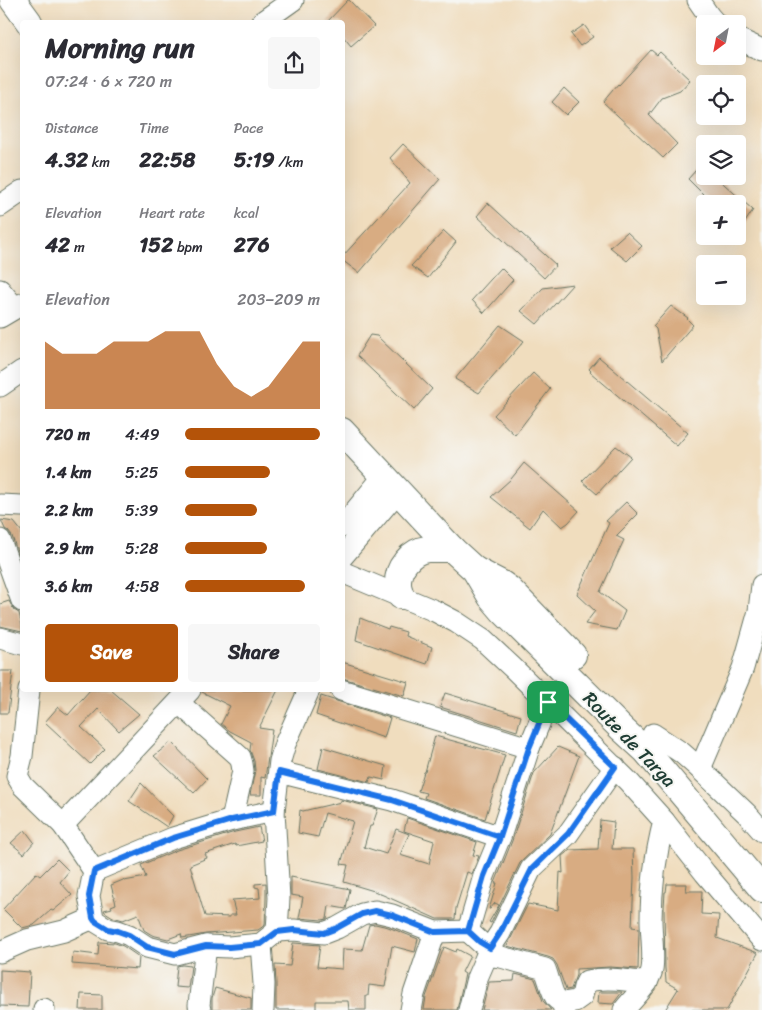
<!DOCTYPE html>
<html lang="en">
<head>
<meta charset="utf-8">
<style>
  :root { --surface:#fff; --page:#f7f7f7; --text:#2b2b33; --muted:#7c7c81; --accent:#b45309 }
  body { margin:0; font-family:Sriracha,sans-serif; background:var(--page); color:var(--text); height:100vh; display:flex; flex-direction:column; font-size:19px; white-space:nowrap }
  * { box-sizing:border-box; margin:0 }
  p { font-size:16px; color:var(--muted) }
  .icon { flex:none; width:28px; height:28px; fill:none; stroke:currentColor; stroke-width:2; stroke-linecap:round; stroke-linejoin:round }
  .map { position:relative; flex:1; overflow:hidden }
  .side { position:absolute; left:20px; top:20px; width:325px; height:672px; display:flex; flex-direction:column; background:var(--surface); border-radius:5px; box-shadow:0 5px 20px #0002 }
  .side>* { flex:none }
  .needle { width:32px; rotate:212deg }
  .fabs { position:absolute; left:696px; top:15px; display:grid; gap:10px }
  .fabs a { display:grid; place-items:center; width:50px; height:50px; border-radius:5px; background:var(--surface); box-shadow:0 5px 20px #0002; font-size:25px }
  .pin { position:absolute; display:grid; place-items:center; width:42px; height:42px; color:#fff; margin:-21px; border-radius:10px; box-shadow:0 2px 8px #0006 }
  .round { display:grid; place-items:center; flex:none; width:52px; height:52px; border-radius:5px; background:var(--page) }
  .headline { display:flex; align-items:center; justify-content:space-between; height:85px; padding:0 25px }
  h1 { font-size:28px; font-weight:800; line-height:38px }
  .figures { display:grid; grid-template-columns:repeat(3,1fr); gap:8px; height:85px; padding:5px 25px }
  .figures div { display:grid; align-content:center }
  .figures b { font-size:21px; font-weight:800 }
  .figures small { font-size:14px; font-weight:400 }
  .figures p { font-size:14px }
  .chart { height:140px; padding:10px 25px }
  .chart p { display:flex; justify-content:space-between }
  .chart svg { width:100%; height:90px; margin-top:5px; fill:var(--accent); opacity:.7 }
  .cta { display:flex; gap:10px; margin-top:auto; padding:10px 25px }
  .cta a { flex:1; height:58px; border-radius:5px; background:var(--accent); color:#fff; font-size:20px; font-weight:800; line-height:58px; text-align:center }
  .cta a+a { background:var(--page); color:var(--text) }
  ul { padding:0 25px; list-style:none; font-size:16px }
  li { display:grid; grid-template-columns:80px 60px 1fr; align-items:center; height:38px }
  li i { height:12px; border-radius:6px; background:var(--accent) }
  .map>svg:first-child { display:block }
  .building { fill:#d8ac82 }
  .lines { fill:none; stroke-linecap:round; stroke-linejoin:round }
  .minor-casing { stroke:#687564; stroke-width:23 }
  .major-casing { stroke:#687564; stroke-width:28 }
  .minor { stroke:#fff; stroke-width:21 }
  .major { stroke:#fff; stroke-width:26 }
  .route-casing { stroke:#fff; stroke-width:10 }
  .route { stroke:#1a73e8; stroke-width:6 }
  .labels { text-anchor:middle; stroke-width:4; stroke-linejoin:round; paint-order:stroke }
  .street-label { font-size:19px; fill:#1f3d34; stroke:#f6f6f2 }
</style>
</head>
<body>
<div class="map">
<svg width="762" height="1010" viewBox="0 0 762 1010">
  <rect width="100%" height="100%" fill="#f6f6f2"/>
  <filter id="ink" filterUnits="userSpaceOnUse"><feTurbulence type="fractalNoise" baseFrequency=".02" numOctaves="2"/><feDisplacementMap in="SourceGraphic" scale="10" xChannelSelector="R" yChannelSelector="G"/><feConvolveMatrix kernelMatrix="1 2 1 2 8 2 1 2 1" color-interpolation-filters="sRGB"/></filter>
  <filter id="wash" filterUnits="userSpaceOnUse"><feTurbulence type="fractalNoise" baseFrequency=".0096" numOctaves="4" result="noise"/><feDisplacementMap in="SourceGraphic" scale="20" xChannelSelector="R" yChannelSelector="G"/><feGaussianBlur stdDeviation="1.12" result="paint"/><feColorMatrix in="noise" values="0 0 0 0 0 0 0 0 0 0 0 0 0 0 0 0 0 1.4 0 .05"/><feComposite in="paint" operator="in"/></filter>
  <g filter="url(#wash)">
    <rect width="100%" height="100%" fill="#f0ddbe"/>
    <g id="blocks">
      <g class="building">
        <path d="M 348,0 L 349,0 L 374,26 L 351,46 L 342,35 L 342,22 L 327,22 Z"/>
        <path d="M 584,25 L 593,37 L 580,46 L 571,34 Z"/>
        <path d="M 651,50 L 657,55 L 660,52 L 690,80 L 680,91 L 662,98 L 649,115 L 677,144 L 663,158 L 603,102 L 618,84 L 619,85 Z"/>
        <path d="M 564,88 L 579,102 L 566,115 L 552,102 Z"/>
        <path d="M 403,144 L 440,179 L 359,273 L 342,260 L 342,257 L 410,183 L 390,158 Z"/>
        <path d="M 705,160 L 705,176 L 715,176 L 753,210 L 738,233 L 738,204 L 713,204 L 688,179 Z"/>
        <path d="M 488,203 L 556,265 L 544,278 L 477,216 Z"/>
        <path d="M 444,231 L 456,242 L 428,278 L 411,266 Z"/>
        <path d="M 627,232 L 642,246 L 627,261 L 610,247 Z"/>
        <path d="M 501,268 L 513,280 L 484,313 L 472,300 Z"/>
        <path d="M 573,284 L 537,324 L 521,311 L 543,288 Z"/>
        <path d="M 671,306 L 688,318 L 687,319 L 693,325 L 662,361 L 656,329 L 653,326 Z"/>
        <path d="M 500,325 L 524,341 L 479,393 L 455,379 Z"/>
        <path d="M 370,335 L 377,336 L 432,389 L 414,410 L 357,356 Z"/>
        <path d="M 599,357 L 688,433 L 677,446 L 590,372 L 591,371 L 589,369 Z"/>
        <path d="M 533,373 L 550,389 L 515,435 L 494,415 Z"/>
        <path d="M 616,446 L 631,457 L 597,494 L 582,481 Z"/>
        <path d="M 524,463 L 579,511 L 568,523 L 562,527 L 543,509 L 530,528 L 491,497 L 511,479 Z"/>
        <path d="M 626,502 L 638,514 L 616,536 L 624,540 L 600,592 L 625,611 L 617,630 L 585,624 L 595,611 L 577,594 L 609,523 L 606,521 Z"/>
        <path d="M 1,520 L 14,522 L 22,532 L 22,566 L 12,536 L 8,531 L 5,529 Z"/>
        <path d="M 9,601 L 14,610 L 19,613 L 22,626 L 22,631 L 0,626 L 0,604 Z"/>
        <path d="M 360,618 L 388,629 L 389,627 L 406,632 L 405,636 L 432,647 L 427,664 L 356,640 Z"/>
        <path d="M 342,662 L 408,682 L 404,696 L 342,678 Z"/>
        <path d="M 0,671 L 13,671 L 8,713 L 0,713 Z"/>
        <path d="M 90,690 L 111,690 L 139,714 L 119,731 L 98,709 L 81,727 L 105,749 L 90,764 L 45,722 L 58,707 L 68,715 Z"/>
        <path d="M 202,690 L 278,690 L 259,728 L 272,730 L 265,778 L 261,777 L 261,795 L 250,795 L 255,770 L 254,761 L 250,750 L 251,742 L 230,731 L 221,724 L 230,706 L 202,692 Z"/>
        <path d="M 445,693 L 521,716 L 517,731 L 440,707 Z"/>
        <path d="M 321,696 L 390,718 L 384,738 L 316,715 Z"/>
        <path d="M 435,736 L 505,755 L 485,819 L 424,798 L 426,793 L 418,791 L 424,772 L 425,772 Z"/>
        <path d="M 171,742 L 207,779 L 194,793 L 154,756 Z"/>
        <path d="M 323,747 L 386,766 L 384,780 L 371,777 L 369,782 L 318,769 Z"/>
        <path d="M 558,747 L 579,756 L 550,834 L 520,863 L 491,923 L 489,922 L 499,905 L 495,903 L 490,909 L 489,909 L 497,883 L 495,883 L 512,841 L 534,773 Z"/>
        <path d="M 141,783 L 173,816 L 167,827 L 129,801 Z"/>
        <path d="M 341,800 L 378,809 L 372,826 L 370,826 L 364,847 L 386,854 L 396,829 L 409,834 L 400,855 L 429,864 L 434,841 L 404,831 L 407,818 L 477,842 L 473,855 L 479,856 L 472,874 L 467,872 L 456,908 L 455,919 L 437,919 L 374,891 L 344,882 L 348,865 L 341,864 L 353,821 L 325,813 L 318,837 L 298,833 L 300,810 L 303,811 L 341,802 Z"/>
        <path d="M 600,820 L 614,822 L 612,849 L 633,849 L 634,878 L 632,927 L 639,928 L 638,969 L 610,967 L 576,969 L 576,975 L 571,989 L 566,990 L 557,965 L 553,959 L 548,957 L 507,946 L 528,904 L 558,910 L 560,872 L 563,873 L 562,856 L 570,850 L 598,849 Z"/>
        <path d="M 259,827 L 262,841 L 236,846 L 235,844 L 205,854 L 207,858 L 190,865 L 205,916 L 230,917 L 230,915 L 236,915 L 232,900 L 260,898 L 259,888 L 255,887 L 255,884 L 266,883 L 266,898 L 265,925 L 258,930 L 206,934 L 182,938 L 181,934 L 168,939 L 152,935 L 144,930 L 138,914 L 123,920 L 113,917 L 105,912 L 104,910 L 112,908 L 111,906 L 116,904 L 111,885 L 123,880 L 124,881 L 146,877 L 141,865 L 177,850 L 235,832 Z"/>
        <path d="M 25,830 L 34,842 L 24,854 L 11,843 Z"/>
        <path d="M 57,859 L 69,871 L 60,882 L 72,895 L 53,911 L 51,910 L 34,925 L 22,928 L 3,909 L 36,873 L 40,876 Z"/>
        <path d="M 291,877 L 350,889 L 346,909 L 329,906 L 327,919 L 322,920 L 299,918 L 303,897 L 291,895 Z"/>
        <path d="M 667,884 L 687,884 L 686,891 L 702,891 L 701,914 L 719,915 L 717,938 L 758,953 L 727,1010 L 665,1010 L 678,989 L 666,982 L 665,968 L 664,908 L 665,892 L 666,892 Z"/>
        <path d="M 375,924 L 388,927 L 418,939 L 415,952 L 392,946 L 385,987 L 369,985 L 368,996 L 366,996 L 366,1010 L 349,1010 L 348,1001 L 316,1001 L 316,1010 L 276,1010 L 276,984 L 275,965 L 290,966 L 293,943 L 320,945 L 317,967 L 342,969 L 343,949 L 362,950 L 369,925 Z"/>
        <path d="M 99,942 L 115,943 L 123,946 L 139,957 L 138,969 L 72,964 L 73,952 L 98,955 Z"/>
        <path d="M 444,947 L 456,952 L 457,949 L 470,956 L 462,972 L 465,974 L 457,1010 L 424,1010 L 426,997 Z"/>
        <path d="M 182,965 L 191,966 L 188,988 L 175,987 L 177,966 Z"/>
        <path d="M 0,970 L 30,972 L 28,1007 L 0,1006 Z"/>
        <path d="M 515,974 L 535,979 L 543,1001 L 551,1010 L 482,1010 L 489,982 L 514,981 Z"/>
        <path d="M 215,988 L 251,998 L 251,1010 L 212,1010 L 212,998 Z"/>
        <path d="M 599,992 L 622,992 L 613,1004 L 598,1003 Z"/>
        <path d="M 81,994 L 102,995 L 102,1010 L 80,1010 Z"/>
      </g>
    </g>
  </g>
  <g filter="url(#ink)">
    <use href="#blocks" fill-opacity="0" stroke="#687564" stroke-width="1"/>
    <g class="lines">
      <defs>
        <g id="minor">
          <path d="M 698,0 L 709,16 L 716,24"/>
          <path d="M 262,22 L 293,0"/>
          <path d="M 738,39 L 762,50"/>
          <path d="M 0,206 L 22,191"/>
          <path d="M 0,290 L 15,308"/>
          <path d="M 0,317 L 22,304"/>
          <path d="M 0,386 L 22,371"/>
          <path d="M 0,505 L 22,506"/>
          <path d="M 342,527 L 384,476"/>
          <path d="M 0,540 L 22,601"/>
          <path d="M 342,557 L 398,491"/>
          <path d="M 342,572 L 435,611 L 456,622 L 483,640 L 513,668 L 628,781 L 664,821 L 705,873 L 762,940"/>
          <path d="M 0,638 L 22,644"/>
          <path d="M 29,690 L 22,756 L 17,776 L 23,786 L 63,825 L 94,871"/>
          <path d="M 309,690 L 285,744 L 280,761 L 274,811 L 279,898 L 277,931 L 294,930 L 324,933 L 337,928 L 362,914 L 375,911 L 392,915 L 435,932 L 468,931"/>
          <path d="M 341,690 L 529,748"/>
          <path d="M 548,702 L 529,748 L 500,837 L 484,876 L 468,931 L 480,942 L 490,948 L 500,933 L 531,869 L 568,834 L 615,767"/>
          <path d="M 179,703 L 240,757 L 242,764 L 243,771 L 232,820"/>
          <path d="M 653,734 L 682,753 L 700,769 L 747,814 L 762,831"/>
          <path d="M 700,769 L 743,668 L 759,611 L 762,585"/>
          <path d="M 279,772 L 392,800 L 500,837"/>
          <path d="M 274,811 L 232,820 L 173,838 L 94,871 L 89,896 L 93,918 L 95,921 L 108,929 L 118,931 L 129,935 L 147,947 L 175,954 L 206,946 L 229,947 L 261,944 L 277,931"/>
          <path d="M 63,825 L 190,690"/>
          <path d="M 261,944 L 264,984 L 263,1010"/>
          <path d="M 0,952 L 27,940 L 64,931 L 93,918"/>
          <path d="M 487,955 L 501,957 L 545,969 C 548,976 552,994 556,998 C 557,999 562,1003 563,1003"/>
          <path d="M 44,1010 L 44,1009"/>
          <path d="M 200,1010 L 199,1005 L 206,946"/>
          <path d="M 411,1010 L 414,994 L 435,932"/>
          <path d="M 469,1010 L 477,978 L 490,948"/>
          <path d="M 564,1010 L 563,1003 L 575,1001 L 582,996 L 584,987 L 587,981 C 607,977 627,980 647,983"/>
          <path d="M 624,1010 C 633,998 646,988 651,973 C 655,963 651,933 651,920 C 651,886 656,853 664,821"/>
        </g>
        <g id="major">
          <path d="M 13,0 L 29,22"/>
          <path d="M 342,431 L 452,549 L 475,570 L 491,597 L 503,611 L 622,729 L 646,751 L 762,889"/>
          <path d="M 477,571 L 502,584 L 509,589 L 573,655"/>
          <path d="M 401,596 C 400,592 398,588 398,584 C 397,568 411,551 427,549 C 435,549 444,549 452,549"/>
        </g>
      </defs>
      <use href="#minor" class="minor-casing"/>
      <use href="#major" class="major-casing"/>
      <use href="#minor" class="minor"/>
      <use href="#major" class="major"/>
    </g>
  </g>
  <g class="lines" filter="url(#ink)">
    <defs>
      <path id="route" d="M 548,702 L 529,748 L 500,837 L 484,876 L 468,931 L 435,932 L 392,915 L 375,911 L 362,914 L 337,928 L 324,933 L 294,930 L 277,932 L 261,944 L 229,947 L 206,946 L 175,954 L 147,947 L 129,935 L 118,931 L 108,929 L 95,921 L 93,918 L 89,896 L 94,871 L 173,838 L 232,820 L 274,811 L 279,772 L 392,800 L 500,837 L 484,876 L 468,931 L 480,942 L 490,948 L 500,933 L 532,869 L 568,834 L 615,767 L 548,702"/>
    </defs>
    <use href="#route" class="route-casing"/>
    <use href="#route" class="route"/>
  </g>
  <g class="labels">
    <g class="street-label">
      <text transform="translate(630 739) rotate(46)" y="7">Route de Targa</text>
    </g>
  </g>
</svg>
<div class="fabs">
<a><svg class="needle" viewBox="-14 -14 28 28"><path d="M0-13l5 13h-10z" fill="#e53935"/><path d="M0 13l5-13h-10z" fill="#7c7c81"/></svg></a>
<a><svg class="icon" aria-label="locate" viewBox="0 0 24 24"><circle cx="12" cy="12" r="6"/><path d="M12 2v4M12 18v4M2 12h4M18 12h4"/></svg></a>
<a><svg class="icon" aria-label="layers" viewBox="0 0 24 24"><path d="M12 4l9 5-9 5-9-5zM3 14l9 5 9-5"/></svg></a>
<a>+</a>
<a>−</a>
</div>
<div class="pin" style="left:548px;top:702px;background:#1e9e55"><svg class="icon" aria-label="arrive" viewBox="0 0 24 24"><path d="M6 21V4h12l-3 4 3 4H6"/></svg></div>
<section class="side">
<div class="headline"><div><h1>Morning run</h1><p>07:24 · 6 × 720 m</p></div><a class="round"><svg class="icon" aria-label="share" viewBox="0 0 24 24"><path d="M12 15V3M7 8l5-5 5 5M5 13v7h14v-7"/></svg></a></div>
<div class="figures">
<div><p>Distance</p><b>4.32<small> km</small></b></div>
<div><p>Time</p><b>22:58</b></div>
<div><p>Pace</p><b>5:19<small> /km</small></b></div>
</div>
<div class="figures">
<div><p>Elevation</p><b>42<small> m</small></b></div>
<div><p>Heart rate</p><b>152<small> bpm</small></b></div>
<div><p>kcal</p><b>276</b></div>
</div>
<div class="chart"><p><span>Elevation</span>203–209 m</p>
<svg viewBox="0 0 160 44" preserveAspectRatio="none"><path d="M0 44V11L10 17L20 17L30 17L40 11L50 11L60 11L70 6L80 6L90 6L100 22L110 33L120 38L130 33L140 22L150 11L160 11V44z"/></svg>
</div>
<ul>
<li><b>720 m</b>4:49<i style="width:100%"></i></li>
<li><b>1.4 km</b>5:25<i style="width:63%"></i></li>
<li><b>2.2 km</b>5:39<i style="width:53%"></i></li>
<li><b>2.9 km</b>5:28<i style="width:61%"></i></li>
<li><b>3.6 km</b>4:58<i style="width:89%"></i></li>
</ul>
<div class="cta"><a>Save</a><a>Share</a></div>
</section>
</div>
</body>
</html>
